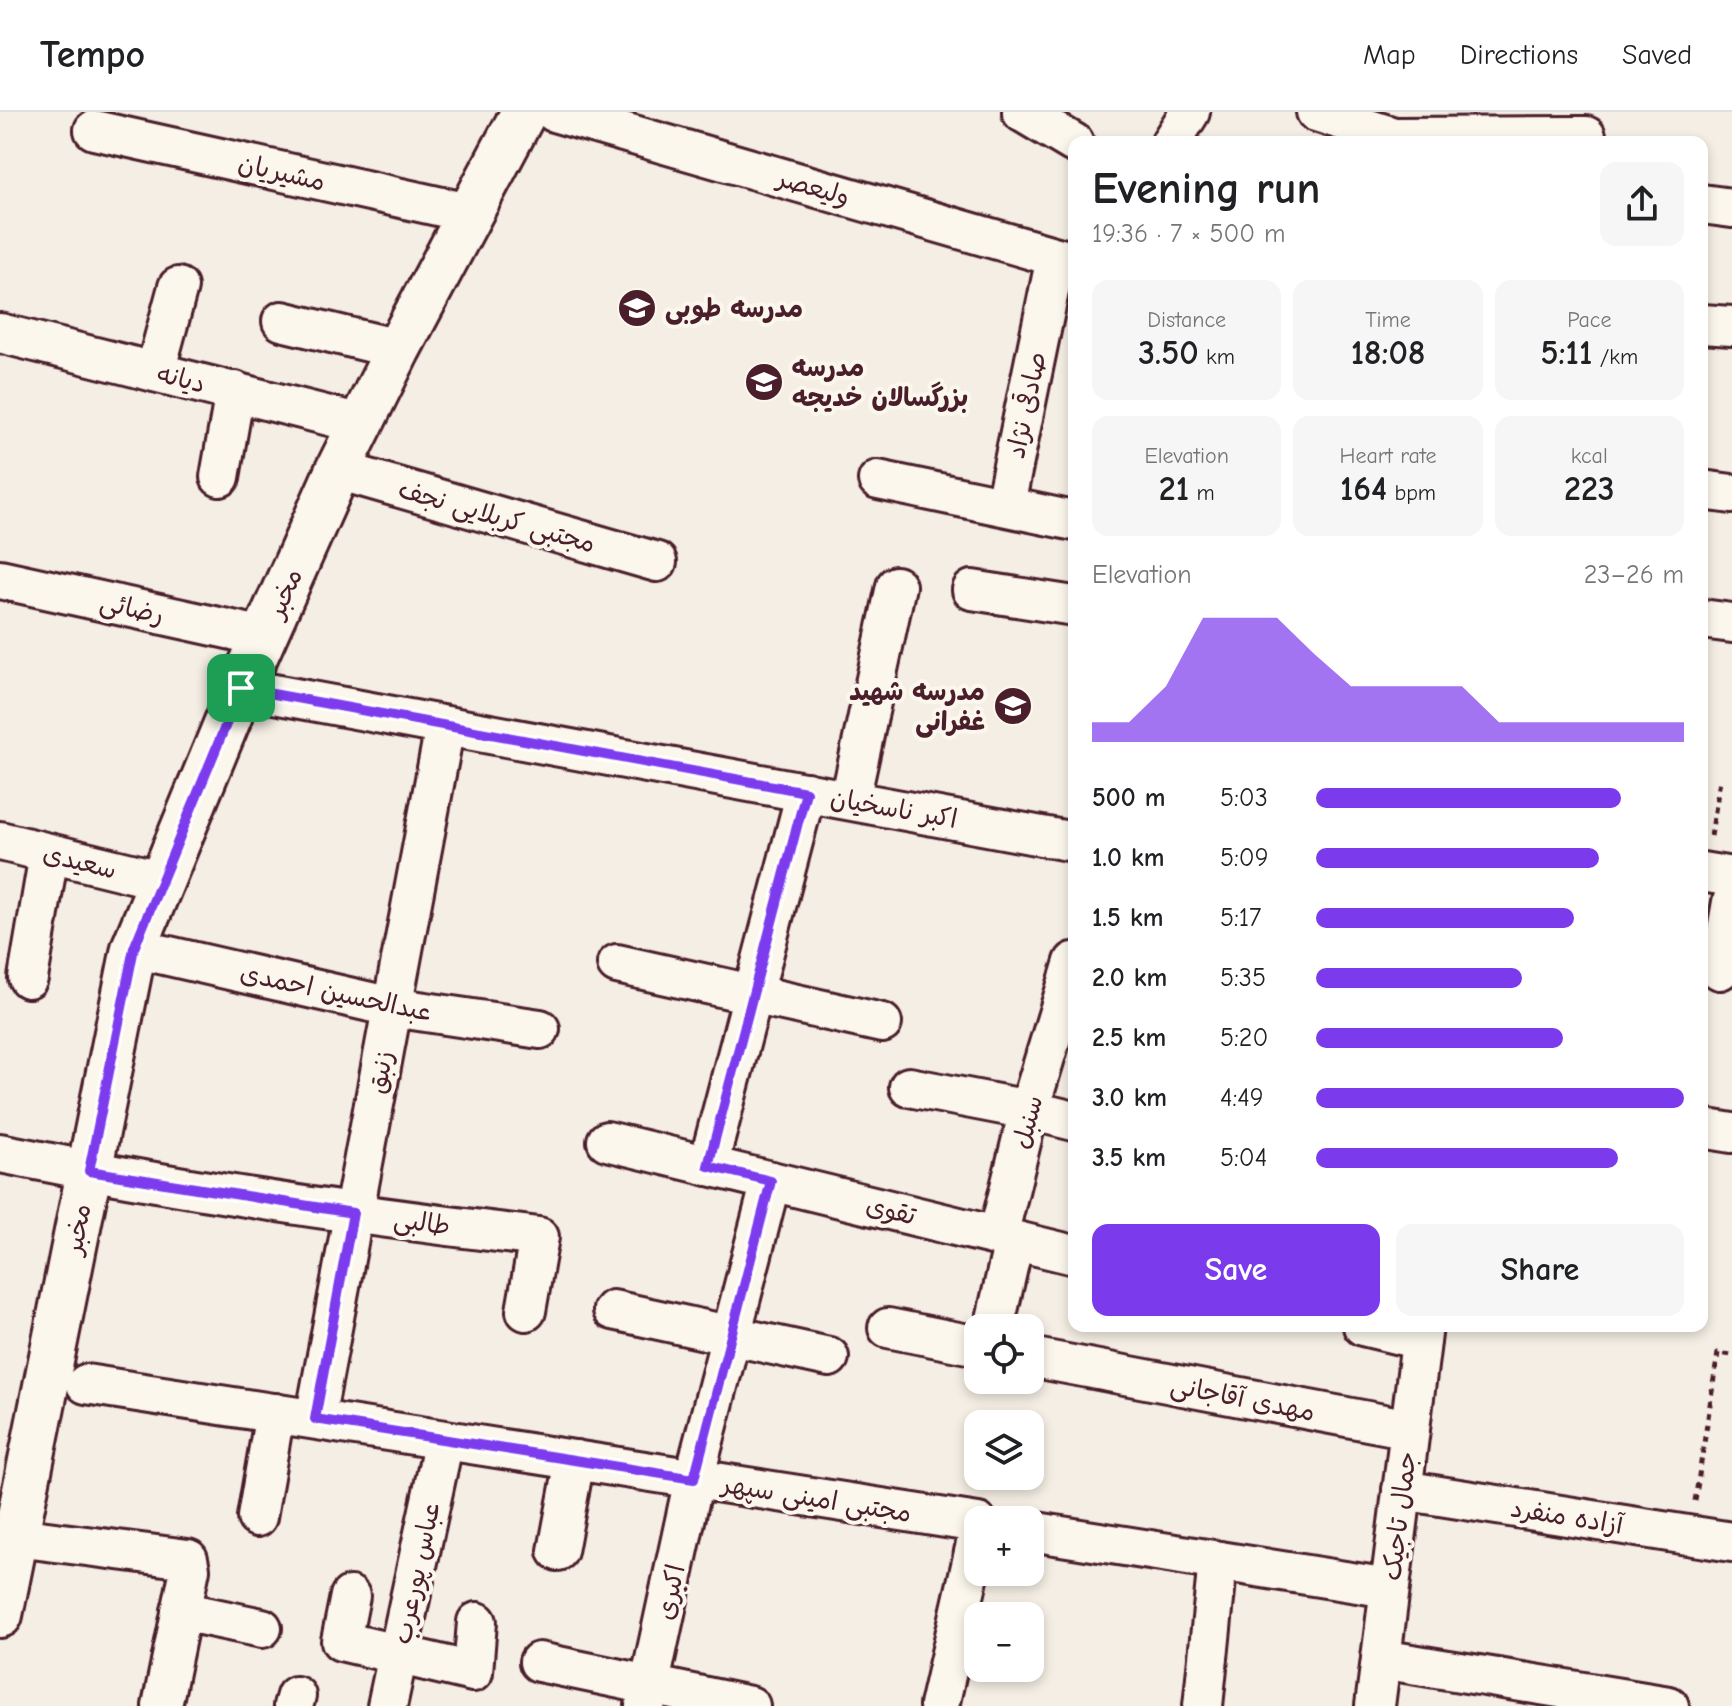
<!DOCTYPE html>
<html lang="en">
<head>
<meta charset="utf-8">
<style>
  :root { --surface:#fff; --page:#f6f6f6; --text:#202124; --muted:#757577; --line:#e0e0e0; --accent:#7c3aed }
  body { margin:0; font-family:"Comic Neue","Playpen Sans Arabic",sans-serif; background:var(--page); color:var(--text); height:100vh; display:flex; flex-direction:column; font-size:30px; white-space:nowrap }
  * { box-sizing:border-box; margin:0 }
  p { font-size:26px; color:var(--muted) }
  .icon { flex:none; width:44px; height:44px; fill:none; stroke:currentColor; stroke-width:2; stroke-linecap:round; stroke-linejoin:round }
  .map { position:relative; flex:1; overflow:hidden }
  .panel { position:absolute; left:1068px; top:24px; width:640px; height:1196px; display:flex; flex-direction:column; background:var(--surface); border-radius:16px; box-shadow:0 4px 12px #0003 }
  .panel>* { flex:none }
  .fabs { position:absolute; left:964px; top:1202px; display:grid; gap:16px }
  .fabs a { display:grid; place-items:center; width:80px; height:80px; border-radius:16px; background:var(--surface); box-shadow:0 4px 12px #0003; font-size:40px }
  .pin { position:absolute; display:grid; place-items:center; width:68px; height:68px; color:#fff; margin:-34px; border-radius:16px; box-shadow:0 4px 12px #0006 }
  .round { display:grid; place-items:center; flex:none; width:84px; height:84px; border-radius:16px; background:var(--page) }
  .overview { display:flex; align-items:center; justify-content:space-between; height:136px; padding:0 24px }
  h1 { font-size:44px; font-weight:600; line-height:60px }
  .metrics { display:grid; grid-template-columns:repeat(3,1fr); gap:12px; height:136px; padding:8px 24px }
  .metrics div { display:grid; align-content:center; border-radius:16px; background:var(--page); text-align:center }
  .metrics b { font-size:34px; font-weight:600 }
  .metrics small { font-size:22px; font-weight:400 }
  .metrics p { font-size:22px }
  .chart { height:224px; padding:16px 24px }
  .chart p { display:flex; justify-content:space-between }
  .chart svg { width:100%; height:144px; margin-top:8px; fill:var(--accent); opacity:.7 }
  .button { display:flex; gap:16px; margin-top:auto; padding:16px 24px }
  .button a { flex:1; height:92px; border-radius:16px; background:var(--accent); color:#fff; font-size:32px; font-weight:600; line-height:92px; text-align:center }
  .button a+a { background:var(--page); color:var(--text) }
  ul { padding:0 24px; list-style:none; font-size:26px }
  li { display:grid; grid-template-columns:128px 96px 1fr; align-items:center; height:60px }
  li i { height:20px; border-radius:10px; background:var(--accent) }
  header { display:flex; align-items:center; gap:48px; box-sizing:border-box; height:112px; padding:0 40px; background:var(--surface); border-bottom:2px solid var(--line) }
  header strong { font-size:38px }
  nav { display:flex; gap:44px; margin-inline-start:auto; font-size:28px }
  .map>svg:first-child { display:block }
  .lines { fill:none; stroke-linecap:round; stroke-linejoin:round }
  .minor-casing { stroke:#4a1f2b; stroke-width:44 }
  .secondary-casing { stroke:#4a1f2b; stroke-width:50 }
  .path { stroke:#4a1f2b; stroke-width:5; stroke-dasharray:6 6; stroke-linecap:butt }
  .minor { stroke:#fbf7ec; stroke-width:38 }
  .secondary { stroke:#fbf7ec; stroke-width:44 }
  .route-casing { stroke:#fff; stroke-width:16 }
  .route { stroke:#7c3aed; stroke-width:10 }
  .labels { text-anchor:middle; stroke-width:8; stroke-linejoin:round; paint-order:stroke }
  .street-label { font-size:26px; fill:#4a1f2b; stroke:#fbf7ec }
  .poi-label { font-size:26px; font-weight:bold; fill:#4a1f2b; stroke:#fbf7ec; text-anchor:start }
</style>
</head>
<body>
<header>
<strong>Tempo</strong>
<nav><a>Map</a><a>Directions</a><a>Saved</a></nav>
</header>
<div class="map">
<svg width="1732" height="1594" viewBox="0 0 1732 1594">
  <rect width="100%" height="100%" fill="#f4eee4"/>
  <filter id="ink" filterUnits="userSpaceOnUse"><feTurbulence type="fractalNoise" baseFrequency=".0125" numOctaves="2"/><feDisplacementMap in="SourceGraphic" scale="16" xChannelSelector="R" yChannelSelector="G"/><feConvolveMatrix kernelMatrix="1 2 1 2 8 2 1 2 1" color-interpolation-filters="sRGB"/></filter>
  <g filter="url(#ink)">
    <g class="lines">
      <defs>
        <g id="minor">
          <path d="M 554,0 L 1074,150"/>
          <path d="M 1022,0 L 1074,31"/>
          <path d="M 1316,0 L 1394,25 L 1586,24"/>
          <path d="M 94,18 L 469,101"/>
          <path d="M 1171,30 L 1190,0"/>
          <path d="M 1702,92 L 1732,96"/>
          <path d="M 282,209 L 398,237"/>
          <path d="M 1702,212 L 1732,214"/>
          <path d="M 0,221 L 361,312"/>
          <path d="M 155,260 L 178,175"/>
          <path d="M 338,358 L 657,450"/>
          <path d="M 220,365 L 235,279"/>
          <path d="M 878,368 L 1074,409"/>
          <path d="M 1702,378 L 1732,382"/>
          <path d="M 1005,393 L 1056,145"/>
          <path d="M 0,467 L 264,525"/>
          <path d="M 972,478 L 1074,494"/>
          <path d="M 1702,507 L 1732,511"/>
          <path d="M 241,576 L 1074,730"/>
          <path d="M 850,688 L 896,474"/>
          <path d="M 0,729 L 160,768"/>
          <path d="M 1702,760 L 1732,765"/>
          <path d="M 134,836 L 392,895 L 540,917"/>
          <path d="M 617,852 L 882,911"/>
          <path d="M 1720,858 L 1732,790"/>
          <path d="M 28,866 L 49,742"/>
          <path d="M 909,975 L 1029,998 L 1074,1009"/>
          <path d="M 1702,1016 L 1732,1021"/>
          <path d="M 607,1029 L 1074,1143"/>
          <path d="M 0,1041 C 178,1077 359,1104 539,1125 L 526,1199"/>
          <path d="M 708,1054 L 806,680"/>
          <path d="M 998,1124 L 1029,998 L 1074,850"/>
          <path d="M 613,1198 L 829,1245"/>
          <path d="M 1363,1214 L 1421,1228"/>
          <path d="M 888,1216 L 978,1234"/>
          <path d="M 994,1216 L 1014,1129"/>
          <path d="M 1030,1245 L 1410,1317"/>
          <path d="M 86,1272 L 978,1411"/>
          <path d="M 315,1307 L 445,614"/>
          <path d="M 1402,1378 L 1732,1430"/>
          <path d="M 257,1405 L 275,1301"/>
          <path d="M 1030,1419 L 1389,1476"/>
          <path d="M 16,1425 L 188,1447 L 190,1457 L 162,1594"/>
          <path d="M 558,1439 L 575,1348"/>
          <path d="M 350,1484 L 341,1529 L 473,1560 L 477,1510"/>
          <path d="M 181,1499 L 262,1516"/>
          <path d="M 1381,1547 L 1669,1594"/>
          <path d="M 539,1550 L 750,1594"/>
          <path d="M 293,1594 L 296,1584"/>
          <path d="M 387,1594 L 444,1328"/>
          <path d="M 645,1594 L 694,1367 L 771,1069"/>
          <path d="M 939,1594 L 978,1423"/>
          <path d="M 1203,1594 L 1218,1449"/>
          <path d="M 1375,1594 L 1423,1214"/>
        </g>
        <path id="secondary" d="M 0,1503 L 134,836 L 241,576 L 338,358 L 398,237 L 524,0"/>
      </defs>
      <use href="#minor" class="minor-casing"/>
      <use href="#secondary" class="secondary-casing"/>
      <g class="path">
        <path d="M 1711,724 L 1720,668"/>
        <path d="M 1695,1389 L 1718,1241 L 1732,1243"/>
      </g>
      <use href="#minor" class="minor"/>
      <use href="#secondary" class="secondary"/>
    </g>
  </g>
  <g class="lines" filter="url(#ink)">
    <defs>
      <path id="route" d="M 241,576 L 806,680 L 708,1054 L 771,1069 L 694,1367 L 315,1307 L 353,1101 L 89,1059 L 134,836 Z"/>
    </defs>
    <use href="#route" class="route-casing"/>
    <use href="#route" class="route"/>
  </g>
  <defs>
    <symbol id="school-disc" viewBox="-11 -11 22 22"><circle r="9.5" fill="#4a1f2b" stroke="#fbf7ec"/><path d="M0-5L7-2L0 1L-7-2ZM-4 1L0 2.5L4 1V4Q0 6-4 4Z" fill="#fff"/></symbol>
  </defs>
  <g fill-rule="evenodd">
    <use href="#school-disc" x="615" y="174" width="44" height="44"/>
    <use href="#school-disc" x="742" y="248" width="44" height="44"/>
    <use href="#school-disc" x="991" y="572" width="44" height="44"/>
  </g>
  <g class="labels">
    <g class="street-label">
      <text transform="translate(282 60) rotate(13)" y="9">مشیریان</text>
      <text transform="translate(814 75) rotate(16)" y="9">ولیعصر</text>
      <text transform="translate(181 266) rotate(14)" y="9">دیانه</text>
      <text transform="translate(1026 293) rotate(-78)" y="9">صادقی نژاد</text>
      <text transform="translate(497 404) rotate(16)" y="9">مجتبی کربلایی نجف</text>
      <text transform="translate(284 481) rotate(-66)" y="9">مخبر</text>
      <text transform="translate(132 496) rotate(13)" y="9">رضائی</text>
      <text transform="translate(894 696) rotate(10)" y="9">اکبر ناسخیان</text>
      <text transform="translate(80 749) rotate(14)" y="9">سعیدی</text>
      <text transform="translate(336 880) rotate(12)" y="9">عبدالحسین احمدی</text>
      <text transform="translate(380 960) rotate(-79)" y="9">زنبق</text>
      <text transform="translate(1027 1010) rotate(-75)" y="9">سنبل</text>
      <text transform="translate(891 1098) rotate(14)" y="9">تقوی</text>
      <text transform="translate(422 1110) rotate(8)" y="9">طالبی</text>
      <text transform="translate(77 1117) rotate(-79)" y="9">مخبر</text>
      <text transform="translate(1243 1286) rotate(11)" y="9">مهدی آقاجانی</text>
      <text transform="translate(817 1386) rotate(9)" y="9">مجتبی امینی سپهر</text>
      <text transform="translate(1399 1404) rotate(-83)" y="9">جمال تاجیک</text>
      <text transform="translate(1567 1404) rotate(9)" y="9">آزاده منفرد</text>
      <text transform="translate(416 1461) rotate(-78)" y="9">عباس پورعرب</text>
      <text transform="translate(670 1480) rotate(-77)" y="9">اکبری</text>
    </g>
    <g class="poi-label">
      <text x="665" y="205">مدرسه طوبی</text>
      <text x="792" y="264">مدرسه<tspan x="792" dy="30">بزرگسالان خدیجه</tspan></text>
      <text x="985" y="588" text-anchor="end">مدرسه شهید<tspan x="985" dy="30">غفرانی</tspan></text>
    </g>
  </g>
</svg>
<div class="fabs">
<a><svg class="icon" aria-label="locate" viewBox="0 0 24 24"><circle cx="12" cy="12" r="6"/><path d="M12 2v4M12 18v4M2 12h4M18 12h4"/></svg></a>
<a><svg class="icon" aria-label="layers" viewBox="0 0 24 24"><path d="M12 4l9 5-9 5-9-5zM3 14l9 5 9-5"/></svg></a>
<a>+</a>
<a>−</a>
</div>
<div class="pin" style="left:241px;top:576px;background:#1e9e55"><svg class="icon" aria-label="arrive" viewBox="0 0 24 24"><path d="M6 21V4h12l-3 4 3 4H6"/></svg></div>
<section class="panel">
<div class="overview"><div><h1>Evening run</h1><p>19:36 · 7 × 500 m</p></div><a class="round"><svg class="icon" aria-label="share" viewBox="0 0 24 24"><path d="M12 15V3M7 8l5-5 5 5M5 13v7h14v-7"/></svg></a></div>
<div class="metrics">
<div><p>Distance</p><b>3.50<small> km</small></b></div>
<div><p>Time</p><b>18:08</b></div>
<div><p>Pace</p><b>5:11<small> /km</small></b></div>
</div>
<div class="metrics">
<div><p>Elevation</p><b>21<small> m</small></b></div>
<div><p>Heart rate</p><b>164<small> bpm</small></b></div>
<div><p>kcal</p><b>223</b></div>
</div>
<div class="chart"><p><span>Elevation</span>23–26 m</p>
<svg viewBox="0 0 160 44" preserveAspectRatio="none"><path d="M0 44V38L10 38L20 27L30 6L40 6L50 6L60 17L70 27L80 27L90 27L100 27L110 38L120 38L130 38L140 38L150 38L160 38V44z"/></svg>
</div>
<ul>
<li><b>500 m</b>5:03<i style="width:83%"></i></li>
<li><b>1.0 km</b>5:09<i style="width:77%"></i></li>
<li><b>1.5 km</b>5:17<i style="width:70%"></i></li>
<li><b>2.0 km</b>5:35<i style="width:56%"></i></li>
<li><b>2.5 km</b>5:20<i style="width:67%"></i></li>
<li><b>3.0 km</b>4:49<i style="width:100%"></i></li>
<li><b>3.5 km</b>5:04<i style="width:82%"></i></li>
</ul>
<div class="button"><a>Save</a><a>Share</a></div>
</section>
</div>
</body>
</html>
